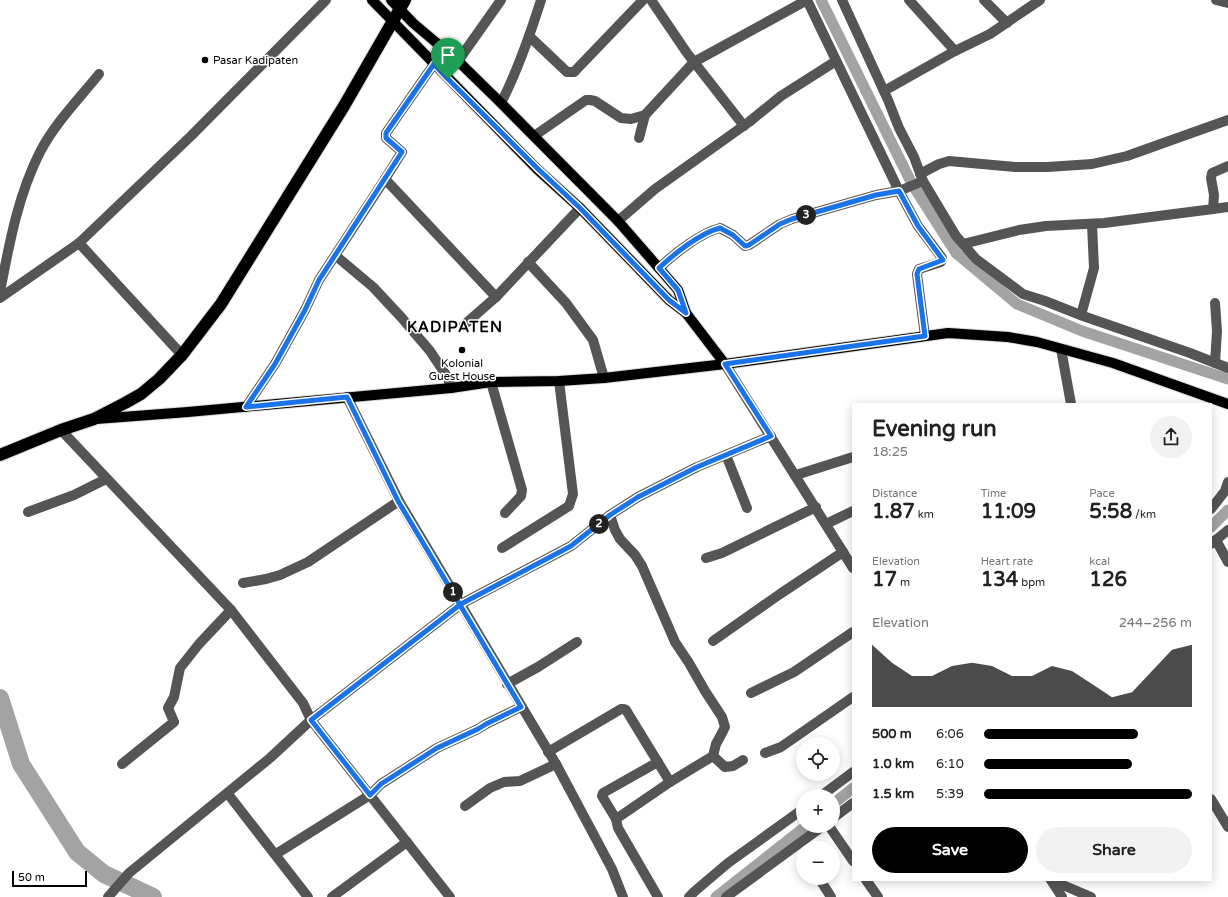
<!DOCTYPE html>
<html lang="en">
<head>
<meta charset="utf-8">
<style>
  :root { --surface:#fff; --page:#f2f2f2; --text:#222; --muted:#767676; --accent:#000 }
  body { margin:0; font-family:"Varela Round",sans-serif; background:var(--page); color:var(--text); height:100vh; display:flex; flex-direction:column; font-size:15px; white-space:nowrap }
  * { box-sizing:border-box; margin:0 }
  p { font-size:13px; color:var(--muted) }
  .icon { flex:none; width:22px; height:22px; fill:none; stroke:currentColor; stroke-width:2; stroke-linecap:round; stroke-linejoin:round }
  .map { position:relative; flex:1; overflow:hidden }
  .panel { position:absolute; left:852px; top:403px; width:360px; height:478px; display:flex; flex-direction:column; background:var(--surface); border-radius:0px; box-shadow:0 2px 10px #0003 }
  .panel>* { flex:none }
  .fabs { position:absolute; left:796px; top:737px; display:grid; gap:8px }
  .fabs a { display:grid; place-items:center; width:44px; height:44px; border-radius:50%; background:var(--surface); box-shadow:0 2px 10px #0003; font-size:20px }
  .scale { position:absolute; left:12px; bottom:10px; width:75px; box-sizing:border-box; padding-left:4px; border:2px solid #000; border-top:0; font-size:11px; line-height:14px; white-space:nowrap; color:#000; -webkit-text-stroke:3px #fff; paint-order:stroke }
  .pin { position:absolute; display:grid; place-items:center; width:34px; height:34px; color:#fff; margin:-41px -17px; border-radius:50% 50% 50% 0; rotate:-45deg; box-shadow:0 0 4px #0007 }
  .pin .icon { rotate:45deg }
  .km { position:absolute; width:20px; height:20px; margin:-10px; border-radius:50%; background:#222; color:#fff; font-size:11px; line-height:20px; text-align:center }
  .round { display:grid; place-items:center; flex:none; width:42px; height:42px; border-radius:21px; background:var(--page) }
  .head { display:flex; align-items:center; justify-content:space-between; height:68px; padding:0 20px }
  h1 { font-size:22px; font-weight:700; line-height:30px }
  .figures { display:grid; grid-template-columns:repeat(3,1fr); gap:6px; height:68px; padding:4px 20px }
  .figures div { display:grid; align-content:center }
  .figures b { font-size:20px; font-weight:700 }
  .figures small { font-size:11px; font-weight:400 }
  .figures p { font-size:11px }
  .chart { height:112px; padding:8px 20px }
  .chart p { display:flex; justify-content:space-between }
  .chart svg { width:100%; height:72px; margin-top:4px; fill:var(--accent); opacity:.7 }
  .action { display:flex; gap:8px; margin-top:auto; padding:8px 20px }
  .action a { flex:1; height:46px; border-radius:24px; background:var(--accent); color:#fff; font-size:16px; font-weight:700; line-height:46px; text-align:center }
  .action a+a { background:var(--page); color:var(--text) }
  ul { padding:0 20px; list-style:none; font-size:13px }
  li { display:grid; grid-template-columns:64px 48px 1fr; align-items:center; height:30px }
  li i { height:10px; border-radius:5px; background:var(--accent) }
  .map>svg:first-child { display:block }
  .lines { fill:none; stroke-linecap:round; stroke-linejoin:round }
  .canal { stroke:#a3a3a3; stroke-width:11 }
  .river { stroke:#a3a3a3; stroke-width:18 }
  .major-casing { stroke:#dbdbdb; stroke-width:12 }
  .highway-casing { stroke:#dbdbdb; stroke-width:14 }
  .minor { stroke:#555; stroke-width:10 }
  .major { stroke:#000; stroke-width:10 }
  .highway { stroke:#000; stroke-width:12 }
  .route-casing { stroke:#fff; stroke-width:8 }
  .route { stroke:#1a73e8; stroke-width:5 }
  .poi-dot { fill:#000; stroke:#fff; stroke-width:1.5 }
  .labels { text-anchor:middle; stroke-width:3; stroke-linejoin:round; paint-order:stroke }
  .poi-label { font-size:11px; fill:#000; stroke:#fff; text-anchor:start }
  .district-label { font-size:15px; font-weight:bold; letter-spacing:1px; fill:#000; stroke:#fff }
</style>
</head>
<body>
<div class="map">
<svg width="1228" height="897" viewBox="0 0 1228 897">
  <rect width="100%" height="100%" fill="#fff"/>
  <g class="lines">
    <g class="canal">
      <path d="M 821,0 L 912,184 L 956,253 L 1017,304 L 1082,331 L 1228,379"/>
      <path d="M 1211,527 L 1228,510"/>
      <path d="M 833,804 L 853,788"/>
      <path d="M 716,897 L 806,826"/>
    </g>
    <path class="river" d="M 0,698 L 21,764 L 77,852 L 104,874 L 153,897"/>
    <defs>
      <g id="major">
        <path d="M 372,0 L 537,169 L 580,208 L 669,300 L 686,313 L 725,364"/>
        <path d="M 391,0 L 413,23 L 458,61 L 501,103 L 618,221 L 678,290 L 686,313"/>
        <path d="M 96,419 L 188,412 L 451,388 L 491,382 L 559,381 L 604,378 L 725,364 L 948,333 L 1008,337 L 1037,342 L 1113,363 L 1228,404"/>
      </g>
      <path id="highway" d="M 0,455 L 61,430 L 94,419 L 125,403 L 141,394 L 159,379 L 182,355 L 221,304 L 344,106 L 405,0"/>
    </defs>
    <use href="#major" class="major-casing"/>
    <use href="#highway" class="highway-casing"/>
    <g class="minor">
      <path d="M 651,0 L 687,53 L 744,126"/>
      <path d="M 807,0 L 899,191 L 918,226 L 942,258 L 941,262 L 919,269 L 917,274 L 925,336"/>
      <path d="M 842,0 L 888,100 L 899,128 L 914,157 L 923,181 L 956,236 L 976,259 L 1023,294 L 1045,301 L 1083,316 L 1190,353 L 1228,368"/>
      <path d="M 909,0 L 955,51"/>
      <path d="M 984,0 L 1007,23"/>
      <path d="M 1216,0 L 1228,3"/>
      <path d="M 529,36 L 567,72 L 574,72 L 643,0"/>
      <path d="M 458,61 L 501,0"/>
      <path d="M 884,91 L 955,51 L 990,34 L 1040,0"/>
      <path d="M 501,103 C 518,70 530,35 541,0"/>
      <path d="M 534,136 L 586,100 L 590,100 L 595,101 L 621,118 L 631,119 L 645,115 L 694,62 L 807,0"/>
      <path d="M 639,138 L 645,115"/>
      <path d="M 920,174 L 939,164 L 949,161 L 1015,167 L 1048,167 L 1092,164 L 1127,156 L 1228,120"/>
      <path d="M 385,179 L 402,152 L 386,138 L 386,133 L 434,64"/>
      <path d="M 1213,209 L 1228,207"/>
      <path d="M 618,221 L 655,189 L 749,122 L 781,96 L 836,61"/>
      <path d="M 79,243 L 182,355"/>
      <path d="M 963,244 L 1019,230 L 1046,226 L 1104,223 L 1213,209 L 1214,195 L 1211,178 L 1212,173 L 1228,166"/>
      <path d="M 336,256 L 373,287 L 401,317 L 430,351 L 448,378 L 451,388"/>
      <path d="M 528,262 L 566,303 L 593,340 L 604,378"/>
      <path d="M 659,268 C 674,254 700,233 720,228 L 733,235 L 745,246 L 749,245 L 780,224 L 792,219 L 876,195 L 899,191 L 923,181"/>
      <path d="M 0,292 C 9,245 18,195 40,152 C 55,123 79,99 99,74"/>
      <path d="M 0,298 L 79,243 L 191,136 L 326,0"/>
      <path d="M 1081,315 L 1094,268 L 1092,224"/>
      <path d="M 464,325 L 496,297"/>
      <path d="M 1061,349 L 1071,404"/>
      <path d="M 1215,363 L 1217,331 L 1215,303"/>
      <path d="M 725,364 L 853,568"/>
      <path d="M 491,382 L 522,490 L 521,496 L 505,513"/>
      <path d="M 347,397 L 399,501 L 556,764 L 612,869 L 623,897"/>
      <path d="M 246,407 L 275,364 L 305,310 L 319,280 L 385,179 L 496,297 L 580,208"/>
      <path d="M 61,430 L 231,610 L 303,703 L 311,720 L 450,897"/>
      <path d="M 726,455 L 747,508"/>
      <path d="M 796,475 L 853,457"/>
      <path d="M 1211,509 L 1225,491 L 1228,482"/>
      <path d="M 28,512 L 74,495 L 106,479"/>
      <path d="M 610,515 L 615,530 L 620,539 L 635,555 L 642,566 L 675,642 L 689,663 L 705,691 L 722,717 L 725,727 L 722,733 L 716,744 L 713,756 L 725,767 L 733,766 L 743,760"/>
      <path d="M 826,524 L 853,511"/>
      <path d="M 1216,540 L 1228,562"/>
      <path d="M 1211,544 L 1228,530"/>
      <path d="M 502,548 L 569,506 L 573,494 L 559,381"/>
      <path d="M 706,558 L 722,553 L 816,507"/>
      <path d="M 243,583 L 266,579 L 280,575 L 308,562 L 399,501"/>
      <path d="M 713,641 L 780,594 L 843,552"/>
      <path d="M 507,684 L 538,667 L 577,642"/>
      <path d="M 751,693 L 794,672 L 853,632"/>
      <path d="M 548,752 L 621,709 L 624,709 L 626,710 L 670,782 L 713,756"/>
      <path d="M 765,753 L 781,747 L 853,697"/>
      <path d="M 122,764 L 174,722 L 168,708 L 174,697 L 180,668 L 199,644 L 231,610"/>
      <path d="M 228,794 L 308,897"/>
      <path d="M 821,796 L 853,772"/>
      <path d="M 1211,799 L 1228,827"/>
      <path d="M 465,806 L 490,788 L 504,782 L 520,781 L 556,764"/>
      <path d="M 833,818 L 853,803"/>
      <path d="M 616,819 L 602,796 L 603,793 L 658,762"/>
      <path d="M 829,826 L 853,861"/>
      <path d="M 276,854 L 370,795 L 381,784 L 437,748 L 478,729 L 486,724 L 521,707"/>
      <path d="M 819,878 L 831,897"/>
      <path d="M 866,880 L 878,897"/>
      <path d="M 1051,880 L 1091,897"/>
      <path d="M 1051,880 L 1062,897"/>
      <path d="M 108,897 L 129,873 L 270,758 L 311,720 L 461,604 L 571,546 L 610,515 L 638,497 L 697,467 L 771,436"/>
      <path d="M 332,897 L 407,842"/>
      <path d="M 658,897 L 618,828 L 616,819 L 670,782"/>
      <path d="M 689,897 L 695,891 L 728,863 L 803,809"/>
      <path d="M 726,897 L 823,826"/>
    </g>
    <use href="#major" class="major"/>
    <use href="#highway" class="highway"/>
  </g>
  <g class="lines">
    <defs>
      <path id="route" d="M 448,79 L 434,64 L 386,133 L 386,138 L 402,152 L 319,280 L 305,310 L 275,364 L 246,407 L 347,397 L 398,501 L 521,707 L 486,724 L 478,729 L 437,748 L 381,784 L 370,795 L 311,720 L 461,604 L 571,546 L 610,515 L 638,497 L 697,467 L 771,436 L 725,364 L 925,336 L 917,274 L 919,269 L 943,260 L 918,226 L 899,191 L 876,195 L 792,219 L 780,224 L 749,245 L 745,246 L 733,235 L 720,228 C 700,233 674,254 659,268 L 678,290 L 686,313 L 669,300 L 580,208 L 537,168 L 448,79"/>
    </defs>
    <use href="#route" class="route-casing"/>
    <use href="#route" class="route"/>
  </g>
  <g class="poi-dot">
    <circle cx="205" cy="60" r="4"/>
    <circle cx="462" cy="350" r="4"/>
  </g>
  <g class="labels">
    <g class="poi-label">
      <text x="213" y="64">Pasar Kadipaten</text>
      <text x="462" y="367" text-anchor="middle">Kolonial<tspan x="462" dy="13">Guest House</tspan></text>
    </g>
    <g class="district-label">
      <text x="455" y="332">KADIPATEN</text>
    </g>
  </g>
</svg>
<div class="fabs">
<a><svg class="icon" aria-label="locate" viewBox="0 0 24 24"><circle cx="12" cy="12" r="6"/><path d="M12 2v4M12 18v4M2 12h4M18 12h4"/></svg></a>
<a>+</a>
<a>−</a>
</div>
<div class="scale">50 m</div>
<div class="pin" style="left:448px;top:79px;background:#1e9e55"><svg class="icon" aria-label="arrive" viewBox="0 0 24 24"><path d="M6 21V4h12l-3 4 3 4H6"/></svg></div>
<b class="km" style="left:453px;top:592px">1</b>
<b class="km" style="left:599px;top:524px">2</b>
<b class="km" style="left:806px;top:215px">3</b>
<section class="panel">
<div class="head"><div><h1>Evening run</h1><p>18:25</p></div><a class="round"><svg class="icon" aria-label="share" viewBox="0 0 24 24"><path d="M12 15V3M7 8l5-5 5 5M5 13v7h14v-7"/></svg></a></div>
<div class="figures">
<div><p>Distance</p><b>1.87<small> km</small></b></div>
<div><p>Time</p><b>11:09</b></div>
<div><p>Pace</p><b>5:58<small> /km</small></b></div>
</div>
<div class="figures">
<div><p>Elevation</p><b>17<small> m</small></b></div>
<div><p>Heart rate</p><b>134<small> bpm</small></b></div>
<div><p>kcal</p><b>126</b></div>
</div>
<div class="chart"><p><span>Elevation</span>244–256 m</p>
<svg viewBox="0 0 160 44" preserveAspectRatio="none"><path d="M0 44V6L10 17L20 25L30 25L40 19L50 17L60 19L70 25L80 25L90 19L100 22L110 30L120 38L130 35L140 22L150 9L160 6V44z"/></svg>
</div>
<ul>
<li><b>500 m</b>6:06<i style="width:74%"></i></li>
<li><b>1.0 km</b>6:10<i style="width:71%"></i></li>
<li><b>1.5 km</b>5:39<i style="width:100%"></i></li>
</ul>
<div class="action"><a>Save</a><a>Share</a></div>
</section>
</div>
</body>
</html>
